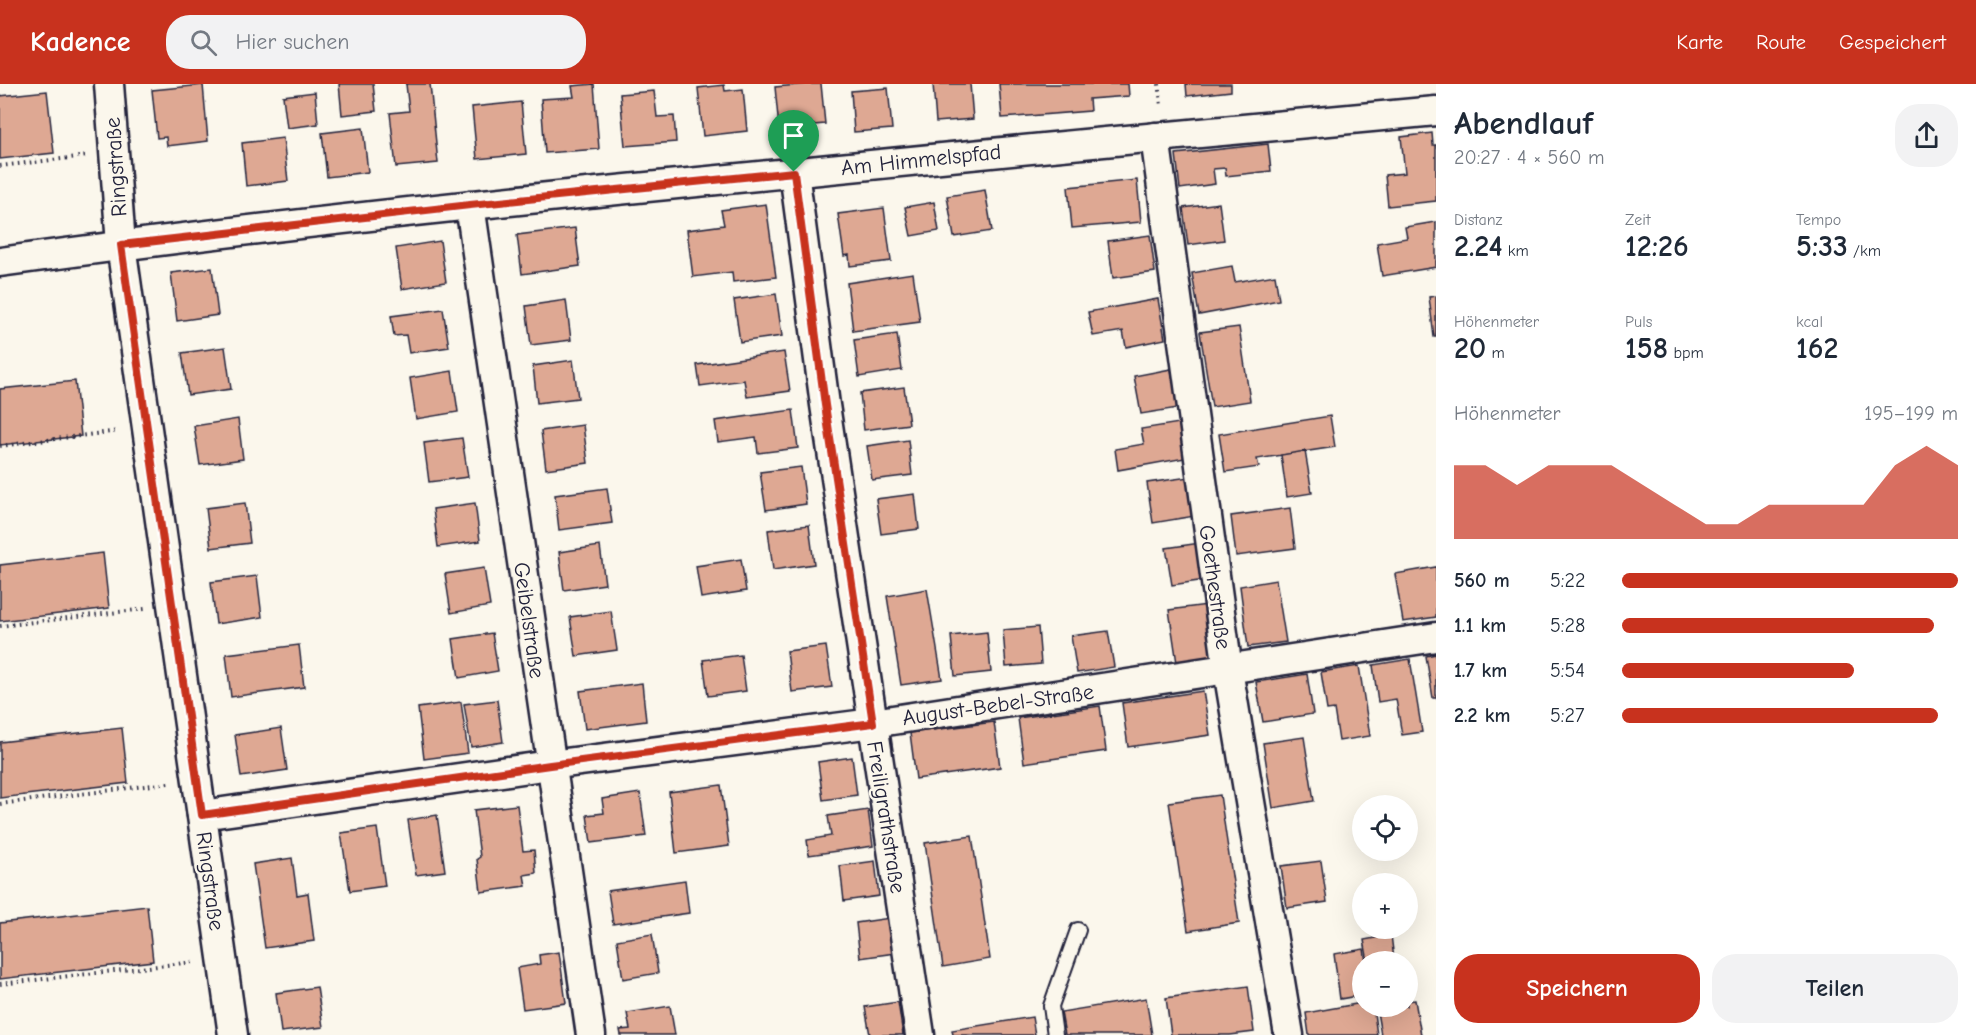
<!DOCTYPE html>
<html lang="de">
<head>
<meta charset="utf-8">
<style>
  :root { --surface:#fff; --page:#f2f2f3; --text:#1f2937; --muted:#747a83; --accent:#c8321e }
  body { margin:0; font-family:"Comic Neue",sans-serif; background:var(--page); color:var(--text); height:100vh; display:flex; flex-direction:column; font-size:22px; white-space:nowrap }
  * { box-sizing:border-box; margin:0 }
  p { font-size:20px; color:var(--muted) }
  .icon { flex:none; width:33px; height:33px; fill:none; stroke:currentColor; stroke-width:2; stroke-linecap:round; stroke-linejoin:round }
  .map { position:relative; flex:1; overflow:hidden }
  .drawer { display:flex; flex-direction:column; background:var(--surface); width:540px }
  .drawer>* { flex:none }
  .controls { position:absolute; left:1352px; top:711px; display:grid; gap:12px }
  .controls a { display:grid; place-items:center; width:66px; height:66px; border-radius:50%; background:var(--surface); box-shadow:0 6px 24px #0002; font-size:30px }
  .pin { position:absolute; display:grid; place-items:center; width:51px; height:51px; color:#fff; margin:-62px -26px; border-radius:50% 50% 50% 0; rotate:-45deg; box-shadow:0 0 6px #0007 }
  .pin .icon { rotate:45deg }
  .round { display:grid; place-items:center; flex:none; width:63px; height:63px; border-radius:24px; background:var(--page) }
  .head { display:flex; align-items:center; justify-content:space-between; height:102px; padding:0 18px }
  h1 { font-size:33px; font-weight:700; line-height:45px }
  .stats { display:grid; grid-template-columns:repeat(3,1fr); gap:9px; height:102px; padding:6px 18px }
  .stats div { display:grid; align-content:center }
  .stats b { font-size:30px; font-weight:700 }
  .stats small { font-size:16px; font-weight:400 }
  .stats p { font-size:16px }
  .chart { height:168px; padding:12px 18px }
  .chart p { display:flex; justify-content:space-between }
  .chart svg { width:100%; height:108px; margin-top:6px; fill:var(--accent); opacity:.7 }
  .cta { display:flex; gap:12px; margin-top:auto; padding:12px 18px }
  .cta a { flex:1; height:69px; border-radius:24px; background:var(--accent); color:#fff; font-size:24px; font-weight:700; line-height:69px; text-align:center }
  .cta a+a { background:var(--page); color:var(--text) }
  ul { padding:0 18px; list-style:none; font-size:20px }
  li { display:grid; grid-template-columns:96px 72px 1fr; align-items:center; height:45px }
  li i { height:15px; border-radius:8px; background:var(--accent) }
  header { display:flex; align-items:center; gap:36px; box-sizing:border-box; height:84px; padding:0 30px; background:var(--accent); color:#fff }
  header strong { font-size:28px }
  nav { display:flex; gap:33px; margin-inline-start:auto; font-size:21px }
  .search { width:420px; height:54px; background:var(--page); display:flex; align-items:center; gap:15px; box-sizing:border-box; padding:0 21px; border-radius:24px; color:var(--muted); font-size:22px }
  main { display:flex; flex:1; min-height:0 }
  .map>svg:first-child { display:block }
  .building { fill:#dea893; stroke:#22223b; stroke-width:1.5 }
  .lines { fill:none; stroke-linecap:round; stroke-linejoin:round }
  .service-casing { stroke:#22223b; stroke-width:18 }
  .minor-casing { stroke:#22223b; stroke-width:33 }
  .path { stroke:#22223b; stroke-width:4; stroke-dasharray:1.5 4.5; stroke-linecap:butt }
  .service { stroke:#fbf7ec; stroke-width:14 }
  .minor { stroke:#fbf7ec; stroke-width:28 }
  .route-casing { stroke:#fff; stroke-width:12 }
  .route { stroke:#c8321e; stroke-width:8 }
  .labels { text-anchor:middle; stroke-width:4.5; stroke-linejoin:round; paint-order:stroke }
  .street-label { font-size:22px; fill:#22223b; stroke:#fbf7ec }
</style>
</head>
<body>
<header>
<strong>Kadence</strong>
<div class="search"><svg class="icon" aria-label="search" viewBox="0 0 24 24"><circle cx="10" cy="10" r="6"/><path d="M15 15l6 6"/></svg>Hier suchen</div>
<nav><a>Karte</a><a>Route</a><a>Gespeichert</a></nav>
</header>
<main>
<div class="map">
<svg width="1436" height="951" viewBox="0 0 1436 951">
  <rect width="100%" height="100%" fill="#fbf7ec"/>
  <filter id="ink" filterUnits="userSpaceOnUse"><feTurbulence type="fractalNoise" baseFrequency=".0167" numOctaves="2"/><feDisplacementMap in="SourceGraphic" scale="12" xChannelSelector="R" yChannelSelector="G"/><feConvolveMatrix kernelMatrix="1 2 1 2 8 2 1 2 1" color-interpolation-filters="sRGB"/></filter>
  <g filter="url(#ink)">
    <g class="building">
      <path d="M 339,0 L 373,0 L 376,27 L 342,31 Z"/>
      <path d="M 406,0 L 430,0 L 438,79 L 396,83 L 390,29 L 409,27 Z"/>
      <path d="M 594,0 L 599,65 L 545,69 L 541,15 L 574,13 L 572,2 Z"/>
      <path d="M 809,0 L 821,0 L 825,40 L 779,44 L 775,3 Z"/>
      <path d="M 933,0 L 970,0 L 973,35 L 936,38 Z"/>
      <path d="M 999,0 L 1128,0 L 1129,12 L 1089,15 L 1090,27 L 1002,34 Z"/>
      <path d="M 1186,0 L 1231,0 L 1231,7 L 1187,12 Z"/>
      <path d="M 203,1 L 208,57 L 167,62 L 166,53 L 157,54 L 152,6 Z"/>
      <path d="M 724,1 L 725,7 L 743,5 L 747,47 L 703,52 L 698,4 Z"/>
      <path d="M 888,4 L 892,45 L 854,48 L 851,7 Z"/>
      <path d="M 47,7 L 54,69 L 0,75 L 0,12 Z"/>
      <path d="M 654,7 L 657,33 L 674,32 L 676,58 L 625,62 L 620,10 Z"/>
      <path d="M 315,8 L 318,40 L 287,44 L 283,12 Z"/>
      <path d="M 521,18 L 526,70 L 477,75 L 472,23 Z"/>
      <path d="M 363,44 L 368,88 L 327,93 L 322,49 Z"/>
      <path d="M 1432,49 L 1433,61 L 1436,61 L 1436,117 L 1388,122 L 1385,91 L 1405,89 L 1401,53 Z"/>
      <path d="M 283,54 L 288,97 L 246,102 L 242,59 Z"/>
      <path d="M 1268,60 L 1271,87 L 1226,92 L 1225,84 L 1213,85 L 1215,100 L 1180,105 L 1176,70 Z"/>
      <path d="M 1137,96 L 1141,138 L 1072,144 L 1068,103 Z"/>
      <path d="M 985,106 L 992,147 L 954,153 L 947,112 Z"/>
      <path d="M 934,118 L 939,147 L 911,152 L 905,123 Z"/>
      <path d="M 1219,119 L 1224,156 L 1188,161 L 1183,124 Z"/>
      <path d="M 766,120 L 776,193 L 733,198 L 732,188 L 693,193 L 687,146 L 724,141 L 721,126 Z"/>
      <path d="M 884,124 L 891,177 L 850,182 L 849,171 L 844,172 L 838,130 Z"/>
      <path d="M 1436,138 L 1436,183 L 1382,192 L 1377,159 L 1407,154 L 1405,143 Z"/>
      <path d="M 575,144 L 580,182 L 522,190 L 517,151 Z"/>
      <path d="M 1150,151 L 1155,188 L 1113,194 L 1108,157 Z"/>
      <path d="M 440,157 L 446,198 L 402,205 L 396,164 Z"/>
      <path d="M 1232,182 L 1235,198 L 1275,191 L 1279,216 L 1199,231 L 1192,189 Z"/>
      <path d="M 212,184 L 218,231 L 177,237 L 171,189 Z"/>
      <path d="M 913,189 L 920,238 L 853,247 L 847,199 Z"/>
      <path d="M 776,210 L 782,252 L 740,258 L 734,216 Z"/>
      <path d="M 1436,212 L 1436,253 L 1434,253 L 1429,213 Z"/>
      <path d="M 1158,215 L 1165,255 L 1126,263 L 1123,247 L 1093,252 L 1088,228 Z"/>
      <path d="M 566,216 L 571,256 L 531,261 L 526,222 Z"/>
      <path d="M 443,225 L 449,263 L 409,269 L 406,251 L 394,252 L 391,232 Z"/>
      <path d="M 1239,243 L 1250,317 L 1212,323 L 1200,248 Z"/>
      <path d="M 897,250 L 902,286 L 859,293 L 854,256 Z"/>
      <path d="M 225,263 L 231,305 L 188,311 L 182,269 Z"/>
      <path d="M 784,268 L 790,307 L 747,313 L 744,296 L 700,302 L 697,281 Z"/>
      <path d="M 573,276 L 578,314 L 537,319 L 533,282 Z"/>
      <path d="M 1171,285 L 1178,324 L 1141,330 L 1134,292 Z"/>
      <path d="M 452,287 L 458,328 L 416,335 L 410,294 Z"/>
      <path d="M 75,297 L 81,352 L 0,361 L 0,305 Z"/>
      <path d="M 904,303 L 909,340 L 864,346 L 860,309 Z"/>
      <path d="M 793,326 L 798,364 L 758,369 L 756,353 L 718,358 L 715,337 Z"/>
      <path d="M 1330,332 L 1335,363 L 1257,375 L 1259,383 L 1225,388 L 1219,350 Z"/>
      <path d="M 238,335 L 243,375 L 200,381 L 194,342 Z"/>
      <path d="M 1179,339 L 1185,374 L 1118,386 L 1115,365 L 1144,360 L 1141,345 Z"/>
      <path d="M 583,341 L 588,379 L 546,385 L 541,347 Z"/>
      <path d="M 462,354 L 468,393 L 429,398 L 424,359 Z"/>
      <path d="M 908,356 L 912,391 L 872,396 L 867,362 Z"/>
      <path d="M 1305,367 L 1312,409 L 1287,413 L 1281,371 Z"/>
      <path d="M 801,383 L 806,420 L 766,426 L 760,388 Z"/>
      <path d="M 1189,393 L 1195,432 L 1153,439 L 1147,399 Z"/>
      <path d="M 607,404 L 612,439 L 559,446 L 555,411 Z"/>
      <path d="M 915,410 L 919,445 L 881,450 L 876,415 Z"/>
      <path d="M 245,419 L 250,459 L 211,464 L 206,424 Z"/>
      <path d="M 475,419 L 480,457 L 438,463 L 433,425 Z"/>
      <path d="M 1290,424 L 1295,464 L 1236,472 L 1231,432 Z"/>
      <path d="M 809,441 L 814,480 L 773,486 L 768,446 Z"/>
      <path d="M 1200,459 L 1205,496 L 1172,501 L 1166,464 Z"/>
      <path d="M 600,462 L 605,500 L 564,506 L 559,468 Z"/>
      <path d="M 103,469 L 109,524 L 0,537 L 0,481 Z"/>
      <path d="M 741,475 L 746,507 L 701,514 L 696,482 Z"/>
      <path d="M 1436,483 L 1436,533 L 1403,538 L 1395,490 Z"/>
      <path d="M 484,484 L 490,522 L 451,529 L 445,490 Z"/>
      <path d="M 257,492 L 262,533 L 216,540 L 211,498 Z"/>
      <path d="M 1276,496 L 1286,558 L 1248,563 L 1240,502 Z"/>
      <path d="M 927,505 L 942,595 L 901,601 L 887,512 Z"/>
      <path d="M 1207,521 L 1216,573 L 1177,579 L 1169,526 Z"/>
      <path d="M 611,527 L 617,566 L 576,572 L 570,533 Z"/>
      <path d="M 1038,543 L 1041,580 L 1006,583 L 1003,546 Z"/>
      <path d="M 1108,547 L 1114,583 L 1077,589 L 1071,552 Z"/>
      <path d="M 987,548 L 991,588 L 955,592 L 951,552 Z"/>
      <path d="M 492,549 L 498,587 L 459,594 L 453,555 Z"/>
      <path d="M 299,561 L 304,603 L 231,613 L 226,570 Z"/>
      <path d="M 826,562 L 832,603 L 792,608 L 787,567 Z"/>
      <path d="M 1436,570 L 1436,614 L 1433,614 L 1426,572 Z"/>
      <path d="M 741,571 L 746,607 L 708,612 L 703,576 Z"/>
      <path d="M 1410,575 L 1422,648 L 1402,651 L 1396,615 L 1378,618 L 1373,581 Z"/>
      <path d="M 1359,582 L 1370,652 L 1339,657 L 1334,625 L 1327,626 L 1321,588 Z"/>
      <path d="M 1307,590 L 1313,630 L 1263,638 L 1256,598 Z"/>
      <path d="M 642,599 L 646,637 L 585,645 L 580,607 Z"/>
      <path d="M 1203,607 L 1210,651 L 1128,663 L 1122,619 Z"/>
      <path d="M 497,616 L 503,658 L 471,663 L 464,620 Z"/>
      <path d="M 461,618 L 468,669 L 424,675 L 418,624 Z"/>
      <path d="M 1100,622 L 1106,667 L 1024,679 L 1018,634 Z"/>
      <path d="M 994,638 L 1000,683 L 916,695 L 910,649 Z"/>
      <path d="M 122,644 L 128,699 L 0,714 L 0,658 Z"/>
      <path d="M 281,644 L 287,686 L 241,693 L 235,651 Z"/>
      <path d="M 1304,653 L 1314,717 L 1273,724 L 1263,659 Z"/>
      <path d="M 852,673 L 857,711 L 823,716 L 818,678 Z"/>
      <path d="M 721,701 L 729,762 L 676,769 L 669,708 Z"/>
      <path d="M 640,709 L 646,752 L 591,759 L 587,731 L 604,729 L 602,715 Z"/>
      <path d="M 1220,711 L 1239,839 L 1188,847 L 1169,718 Z"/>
      <path d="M 517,721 L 523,767 L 534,766 L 536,789 L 524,791 L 526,802 L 481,808 L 477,775 L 480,773 L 474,726 Z"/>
      <path d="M 868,726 L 873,762 L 809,771 L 807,756 L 831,752 L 828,732 Z"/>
      <path d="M 437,731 L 445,787 L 416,791 L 408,736 Z"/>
      <path d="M 377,744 L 385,802 L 350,807 L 341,749 Z"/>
      <path d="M 972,752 L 990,875 L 943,883 L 925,759 Z"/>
      <path d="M 292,774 L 297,811 L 308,809 L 314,857 L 265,864 L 253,780 Z"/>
      <path d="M 875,777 L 879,812 L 844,817 L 840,782 Z"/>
      <path d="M 1321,777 L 1327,818 L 1287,824 L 1281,782 Z"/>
      <path d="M 685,796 L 689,829 L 613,840 L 608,807 Z"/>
      <path d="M 147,822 L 153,877 L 0,895 L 0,839 Z"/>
      <path d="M 890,834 L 895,869 L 860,874 L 856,839 Z"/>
      <path d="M 652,850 L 658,889 L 623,895 L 617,856 Z"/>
      <path d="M 1391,851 L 1394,875 L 1386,878 L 1368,878 L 1364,856 Z"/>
      <path d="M 1364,865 L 1366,878 L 1362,878 L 1362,911 L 1340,915 L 1334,870 Z"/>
      <path d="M 559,868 L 566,919 L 523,925 L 517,884 L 540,880 L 539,871 Z"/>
      <path d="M 1248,902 L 1254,948 L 1230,951 L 1171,951 L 1166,914 Z"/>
      <path d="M 317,903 L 323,943 L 281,948 L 276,909 Z"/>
      <path d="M 1146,914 L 1152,951 L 1065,951 L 1061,928 Z"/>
      <path d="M 1415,916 L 1421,951 L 1381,951 L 1376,922 L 1407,922 L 1407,917 Z"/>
      <path d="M 898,918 L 903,951 L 870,951 L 865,923 Z"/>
      <path d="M 1362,919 L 1362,922 L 1373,922 L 1377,951 L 1309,951 L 1306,929 Z"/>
      <path d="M 670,922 L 675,951 L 621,951 L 620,946 L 630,945 L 627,929 Z"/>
      <path d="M 1032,933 L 1035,951 L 953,951 L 952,946 Z"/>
    </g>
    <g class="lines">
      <defs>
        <path id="service" d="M 1055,951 L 1051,922 L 1078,846"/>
        <g id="minor">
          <path d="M 109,0 L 121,161 L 233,951"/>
          <path d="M 1155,53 L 1228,586 L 1289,951"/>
          <path d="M 794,88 L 825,321 L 920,951"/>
          <path d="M 470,121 L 591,951"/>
          <path d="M 0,178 C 208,149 418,126 627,105 C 897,77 1166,52 1436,27"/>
          <path d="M 202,731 L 550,681 L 873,639 L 1436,553"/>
        </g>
      </defs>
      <use href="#service" class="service-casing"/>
      <use href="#minor" class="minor-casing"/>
      <g class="path">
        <path d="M 1159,0 L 1161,23"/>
        <path d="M 0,82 L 87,72"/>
        <path d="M 0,362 L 119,347"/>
        <path d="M 0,542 L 145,525"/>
        <path d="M 0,720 L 169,699"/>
        <path d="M 0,900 L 193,878"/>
      </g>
      <use href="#service" class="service"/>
      <use href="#minor" class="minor"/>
    </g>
  </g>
  <g class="lines" filter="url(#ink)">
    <defs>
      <path id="route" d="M 794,88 L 825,321 L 873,639 L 550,681 L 202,731 L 121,161 L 470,121 Z"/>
    </defs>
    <use href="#route" class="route-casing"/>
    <use href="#route" class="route"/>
  </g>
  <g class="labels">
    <g class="street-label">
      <text transform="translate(921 75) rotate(-6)" y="8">Am Himmelspfad</text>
      <text transform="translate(115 83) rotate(-94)" y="8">Ringstraße</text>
      <text transform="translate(1216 503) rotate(82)" y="8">Goethestraße</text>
      <text transform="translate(530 536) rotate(82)" y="8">Geibelstraße</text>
      <text transform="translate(998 620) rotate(-8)" y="8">August-Bebel-Straße</text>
      <text transform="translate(887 733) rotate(81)" y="8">Freiligrathstraße</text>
      <text transform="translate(211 797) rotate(82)" y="8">Ringstraße</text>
    </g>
  </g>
</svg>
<div class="controls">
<a><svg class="icon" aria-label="locate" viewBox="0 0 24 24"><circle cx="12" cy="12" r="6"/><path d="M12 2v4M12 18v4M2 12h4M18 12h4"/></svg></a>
<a>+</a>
<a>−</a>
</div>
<div class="pin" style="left:794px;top:88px;background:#1e9e55"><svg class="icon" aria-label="arrive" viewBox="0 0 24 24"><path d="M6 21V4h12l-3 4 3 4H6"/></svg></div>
</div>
<section class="drawer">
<div class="head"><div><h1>Abendlauf</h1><p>20:27 · 4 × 560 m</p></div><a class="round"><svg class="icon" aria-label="share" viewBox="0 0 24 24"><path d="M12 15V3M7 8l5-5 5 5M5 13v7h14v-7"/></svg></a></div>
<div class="stats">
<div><p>Distanz</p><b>2.24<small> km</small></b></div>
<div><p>Zeit</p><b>12:26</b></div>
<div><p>Tempo</p><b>5:33<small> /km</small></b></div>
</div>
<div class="stats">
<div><p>Höhenmeter</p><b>20<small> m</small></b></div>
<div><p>Puls</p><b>158<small> bpm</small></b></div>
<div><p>kcal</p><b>162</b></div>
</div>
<div class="chart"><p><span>Höhenmeter</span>195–199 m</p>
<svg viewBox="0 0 160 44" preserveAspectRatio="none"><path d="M0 44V14L10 14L20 22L30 14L40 14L50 14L60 22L70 30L80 38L90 38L100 30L110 30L120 30L130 30L140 14L150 6L160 14V44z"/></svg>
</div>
<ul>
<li><b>560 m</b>5:22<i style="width:100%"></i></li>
<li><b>1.1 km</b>5:28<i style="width:93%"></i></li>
<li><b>1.7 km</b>5:54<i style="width:69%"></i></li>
<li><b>2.2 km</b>5:27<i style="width:94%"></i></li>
</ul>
<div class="cta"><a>Speichern</a><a>Teilen</a></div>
</section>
</main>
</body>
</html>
